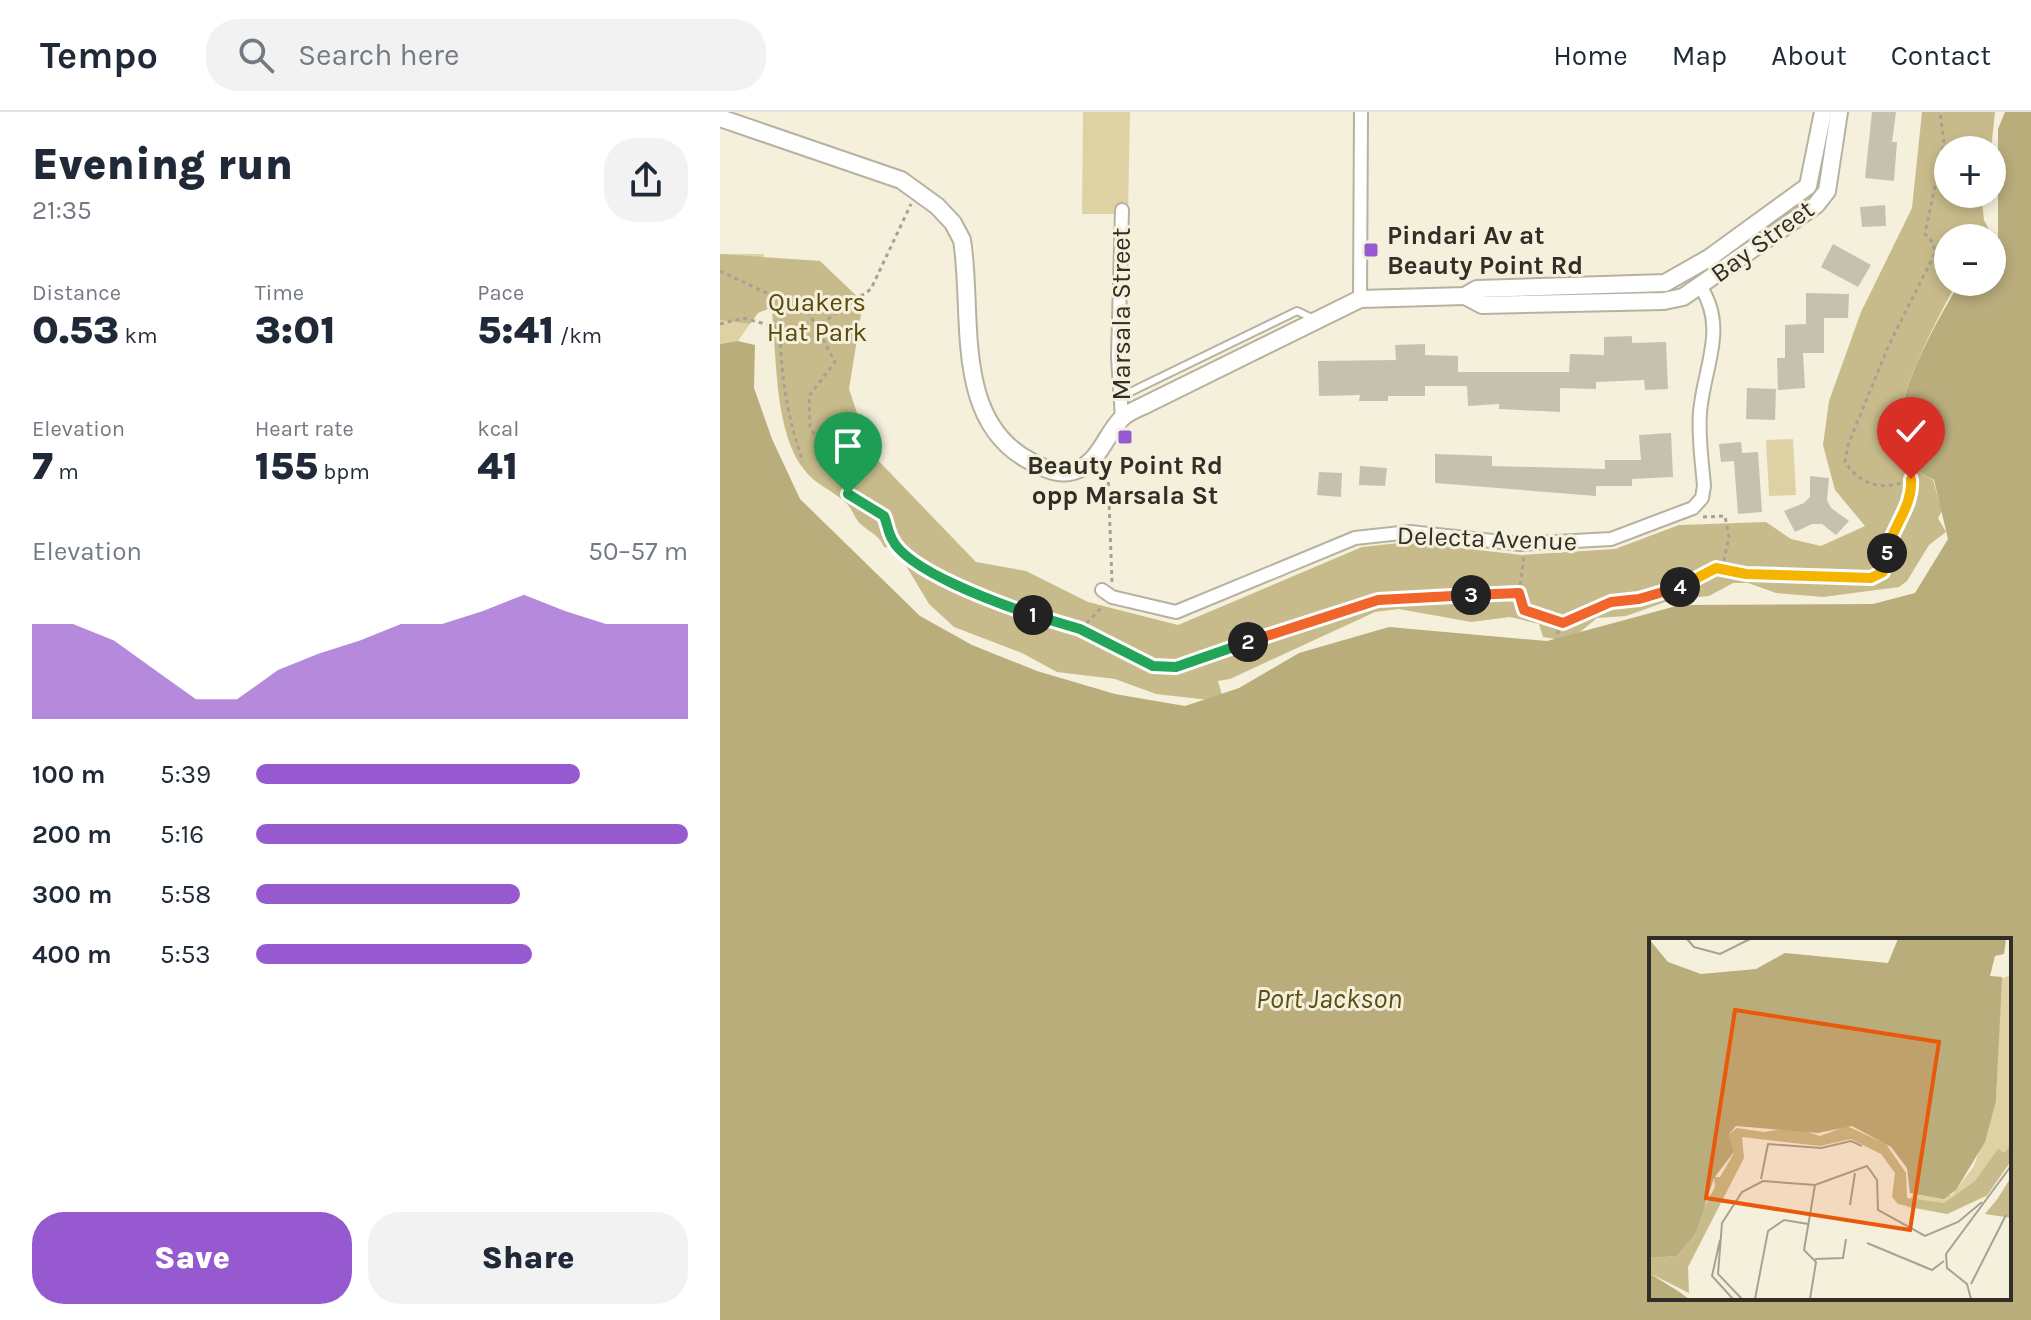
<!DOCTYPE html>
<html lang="en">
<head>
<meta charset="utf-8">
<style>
  :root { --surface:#fff; --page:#f2f2f3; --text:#1f2937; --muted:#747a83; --line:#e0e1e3; --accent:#9659d0 }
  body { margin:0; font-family:Karla,sans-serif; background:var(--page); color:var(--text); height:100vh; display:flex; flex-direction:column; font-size:30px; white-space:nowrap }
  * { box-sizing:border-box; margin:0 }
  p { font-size:26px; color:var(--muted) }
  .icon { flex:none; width:44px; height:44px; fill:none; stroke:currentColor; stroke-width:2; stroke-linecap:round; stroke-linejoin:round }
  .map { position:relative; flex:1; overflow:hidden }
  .sheet { display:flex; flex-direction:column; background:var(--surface); width:720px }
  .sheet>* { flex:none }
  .buttons { position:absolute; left:1214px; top:24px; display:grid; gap:16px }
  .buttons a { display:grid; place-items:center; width:72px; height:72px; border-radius:50%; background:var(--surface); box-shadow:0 4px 12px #0003; font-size:40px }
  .pin { position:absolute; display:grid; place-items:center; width:68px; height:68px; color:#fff; margin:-82px -34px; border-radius:50% 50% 50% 0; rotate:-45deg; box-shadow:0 0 8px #0007 }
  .pin .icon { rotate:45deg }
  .km { position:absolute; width:40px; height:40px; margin:-20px; border-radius:50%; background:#222; color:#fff; font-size:22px; line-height:40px; text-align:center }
  .round { display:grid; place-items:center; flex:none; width:84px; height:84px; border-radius:32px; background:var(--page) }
  .summary { display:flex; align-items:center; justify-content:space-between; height:136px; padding:0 32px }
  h1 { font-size:44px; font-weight:800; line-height:60px }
  .metrics { display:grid; grid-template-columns:repeat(3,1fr); gap:12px; height:136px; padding:8px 32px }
  .metrics div { display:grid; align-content:center }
  .metrics b { font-size:40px; font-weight:800 }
  .metrics small { font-size:22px; font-weight:400 }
  .metrics p { font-size:22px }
  .chart { height:224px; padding:16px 32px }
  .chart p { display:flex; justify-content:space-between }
  .chart svg { width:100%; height:144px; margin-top:8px; fill:var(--accent); opacity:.7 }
  .primary-button { display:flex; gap:16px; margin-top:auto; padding:16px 32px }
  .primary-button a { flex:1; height:92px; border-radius:32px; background:var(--accent); color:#fff; font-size:32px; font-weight:800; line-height:92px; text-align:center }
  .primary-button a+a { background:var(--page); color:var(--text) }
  ul { padding:0 32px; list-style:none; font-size:26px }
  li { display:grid; grid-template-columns:128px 96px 1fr; align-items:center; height:60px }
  li i { height:20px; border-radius:10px; background:var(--accent) }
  header { display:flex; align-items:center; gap:48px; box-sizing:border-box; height:112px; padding:0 40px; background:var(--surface); border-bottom:2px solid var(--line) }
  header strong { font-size:38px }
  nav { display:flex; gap:44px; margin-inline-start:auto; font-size:28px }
  .search { width:560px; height:72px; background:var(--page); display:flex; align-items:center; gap:20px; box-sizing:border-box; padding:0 28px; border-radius:32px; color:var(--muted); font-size:30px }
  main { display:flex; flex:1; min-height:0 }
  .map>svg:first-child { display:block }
  .green { fill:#ded2a5 }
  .forest { fill:#c8bb8b }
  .water { fill:#b9ad7c; fill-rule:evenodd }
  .building { fill:#c5c1ae }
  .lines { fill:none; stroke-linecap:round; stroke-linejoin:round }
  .service-casing { stroke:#b7b2a0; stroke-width:10 }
  .minor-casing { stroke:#b7b2a0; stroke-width:16 }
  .tertiary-casing { stroke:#b7b2a0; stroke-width:20 }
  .path { stroke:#a6a293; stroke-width:3; stroke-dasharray:4 4; stroke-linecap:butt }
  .service { stroke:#fff; stroke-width:6 }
  .minor { stroke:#fff; stroke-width:12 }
  .tertiary { stroke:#fff; stroke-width:16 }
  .split-1-casing { stroke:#fff; stroke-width:16 }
  .split-2-casing { stroke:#fff; stroke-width:16 }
  .split-3-casing { stroke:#fff; stroke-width:16 }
  .split-4-casing { stroke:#fff; stroke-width:16 }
  .split-5-casing { stroke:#fff; stroke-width:16 }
  .split-6-casing { stroke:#fff; stroke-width:16 }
  .split-1 { stroke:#22a559; stroke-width:10 }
  .split-2 { stroke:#22a559; stroke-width:10 }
  .split-3 { stroke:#f0652b; stroke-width:10 }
  .split-4 { stroke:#f0652b; stroke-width:10 }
  .split-5 { stroke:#f5b400; stroke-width:10 }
  .split-6 { stroke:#f5b400; stroke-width:10 }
  .poi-dot { fill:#9659d0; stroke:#f5f0dc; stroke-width:3 }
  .labels { text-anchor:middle; stroke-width:6; stroke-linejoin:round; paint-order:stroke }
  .poi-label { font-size:26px; font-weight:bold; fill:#302e26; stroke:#f5f0dc; text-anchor:start }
  .street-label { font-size:26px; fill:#302e26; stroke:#f5f0dc }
  .park-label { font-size:26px; fill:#584a0d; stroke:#f5f0dc }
  .water-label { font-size:28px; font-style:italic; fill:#5c4e14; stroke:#f5f0dc }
  .inset-road { fill:none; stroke:#a6a293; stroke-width:2 }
  .view { fill:#e8590c; fill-opacity:0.15; stroke:#e8590c; stroke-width:4 }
  .inset-edge { fill:none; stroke:#302e26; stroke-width:4 }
</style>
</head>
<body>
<header>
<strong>Tempo</strong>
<div class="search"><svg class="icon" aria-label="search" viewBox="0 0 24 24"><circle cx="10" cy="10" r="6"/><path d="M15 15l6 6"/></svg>Search here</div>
<nav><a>Home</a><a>Map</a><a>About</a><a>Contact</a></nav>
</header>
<main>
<section class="sheet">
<div class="summary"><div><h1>Evening run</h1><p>21:35</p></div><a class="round"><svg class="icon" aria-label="share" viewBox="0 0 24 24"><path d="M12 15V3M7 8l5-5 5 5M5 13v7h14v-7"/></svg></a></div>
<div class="metrics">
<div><p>Distance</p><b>0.53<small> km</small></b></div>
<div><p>Time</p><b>3:01</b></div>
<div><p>Pace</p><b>5:41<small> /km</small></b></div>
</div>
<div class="metrics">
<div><p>Elevation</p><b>7<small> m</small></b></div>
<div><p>Heart rate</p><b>155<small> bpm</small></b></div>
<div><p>kcal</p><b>41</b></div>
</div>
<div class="chart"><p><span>Elevation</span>50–57 m</p>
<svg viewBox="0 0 160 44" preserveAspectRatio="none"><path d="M0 44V15L10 15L20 20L30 29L40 38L50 38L60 29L70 24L80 20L90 15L100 15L110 11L120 6L130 11L140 15L150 15L160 15V44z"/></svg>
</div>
<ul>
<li><b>100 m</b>5:39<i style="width:75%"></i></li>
<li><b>200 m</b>5:16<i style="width:100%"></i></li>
<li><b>300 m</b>5:58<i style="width:61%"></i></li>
<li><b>400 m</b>5:53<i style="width:64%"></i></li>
</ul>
<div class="primary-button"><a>Save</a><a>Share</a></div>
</section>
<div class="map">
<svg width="1311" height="1208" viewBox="0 0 1311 1208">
  <rect width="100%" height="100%" fill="#f5f0dc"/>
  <g class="green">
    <path d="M 363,0 L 410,0 L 408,102 L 362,102 Z"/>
    <path d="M 0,142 L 44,142 L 30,212 L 18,229 L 0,232 Z"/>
    <path d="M 1073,327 L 1076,383 L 1049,384 L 1046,328 Z"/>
  </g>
  <path class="forest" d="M 1202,0 L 1275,0 L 1271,38 L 1228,38 L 1228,82 L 1261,82 L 1264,108 L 1278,135 L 1272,142 L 1272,126 L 1228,126 L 1228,170 L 1237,170 C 1219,204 1168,297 1178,334 C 1183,353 1199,359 1213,368 L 1222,399 L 1218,406 L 1226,420 L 1209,433 L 1187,469 L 1179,475 L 1103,485 L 1056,481 L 1028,471 L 1013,471 L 989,484 L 951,488 L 906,504 L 877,506 L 860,520 L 841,528 L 823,525 L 819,512 L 790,505 L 751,510 L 679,497 L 655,500 L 510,567 L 498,569 L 502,583 L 489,588 L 436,582 L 395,567 L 337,560 L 302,541 L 234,515 L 209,492 L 176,437 L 164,435 C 159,423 152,422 143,414 C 134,408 133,396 125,390 C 113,379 97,373 86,360 C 54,323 57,246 52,200 L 48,197 L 38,201 L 30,212 L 0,208 L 0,142 L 100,149 L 143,190 L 129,277 L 150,340 L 256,450 L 306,459 L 368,490 L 458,513 L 642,435 L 688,430 L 802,443 L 895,437 L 959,413 L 1046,410 L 1071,427 L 1101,434 L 1145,414 L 1115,378 L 1103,333 L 1109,289 L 1141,200 L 1192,96 Z"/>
  <path class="water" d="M 1285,0 L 1311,0 L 1311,1208 L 0,1208 L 0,232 L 18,229 L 35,233 L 34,276 L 52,327 L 80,387 L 200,504 L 252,533 L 317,559 L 395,582 L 465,594 L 519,576 L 579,541 L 669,515 L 827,529 L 960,493 L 1153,492 L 1195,481 L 1228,427 L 1214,368 C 1203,362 1191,356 1184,345 C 1159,307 1220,204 1240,170 L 1272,170 L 1272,139 L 1278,135 L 1278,17 ZM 931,828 L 1289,828 L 1289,1186 L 931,1186 Z"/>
  <g class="building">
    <path d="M 1152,0 L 1176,0 L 1172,30 L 1177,30 L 1174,69 L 1145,66 Z"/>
    <path d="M 1165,93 L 1166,114 L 1142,115 L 1140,95 Z"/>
    <path d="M 1113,132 L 1151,153 L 1138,175 L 1101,155 Z"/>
    <path d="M 1086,181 L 1129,182 L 1128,206 L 1104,206 L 1104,241 L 1083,241 L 1085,276 L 1058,278 L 1057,246 L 1065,246 L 1065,213 L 1086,212 Z"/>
    <path d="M 912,224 L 912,231 L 946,230 L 948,277 L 925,278 L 924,268 L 876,270 L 876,277 L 840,276 L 840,300 L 779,297 L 779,292 L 748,294 L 747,274 L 705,274 L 705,284 L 668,284 L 668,289 L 639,289 L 640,283 L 599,284 L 598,249 L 676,248 L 675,233 L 705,232 L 705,243 L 738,244 L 738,260 L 849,260 L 850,242 L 884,243 L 884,225 Z"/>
    <path d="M 1027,276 L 1056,277 L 1055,308 L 1026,307 Z"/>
    <path d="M 951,321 L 953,365 L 912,367 L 912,374 L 876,374 L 876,384 L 715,371 L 715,342 L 772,344 L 772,354 L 885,357 L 885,348 L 921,348 L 919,323 Z"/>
    <path d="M 1021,330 L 1022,341 L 1038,340 L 1042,400 L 1018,402 L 1014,349 L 1001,350 L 999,332 Z"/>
    <path d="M 640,354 L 667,356 L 665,374 L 639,373 Z"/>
    <path d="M 599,360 L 622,361 L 621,385 L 597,383 Z"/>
    <path d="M 1090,364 L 1109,366 L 1107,388 L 1111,396 L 1129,409 L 1116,423 L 1102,412 L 1092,412 L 1075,420 L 1064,399 L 1084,391 L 1090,385 Z"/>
  </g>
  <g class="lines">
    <defs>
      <path id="service" d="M 400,285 L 577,199 L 594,207"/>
      <g id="minor">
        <path d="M 402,98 L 398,245 L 402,306"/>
        <path d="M 640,187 L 641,0"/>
        <path d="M 382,478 L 392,485 L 456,500 L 635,426 L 690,420 L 800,432 L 891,427 L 973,396 L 982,386 L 984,374 C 982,350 978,324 980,300 C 984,254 1008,216 980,174"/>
      </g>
      <g id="tertiary">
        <path d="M 0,6 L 181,68 L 217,94 L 233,111 L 242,128 C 254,201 231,310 312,350 C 327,358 342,365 359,357 C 380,348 386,322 402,306 C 407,301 416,297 423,294 L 640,187 L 745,184 L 757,177 L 945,171 L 989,146 L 1088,74 L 1103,0"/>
        <path d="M 745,184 L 762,193 L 944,189 L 963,185 L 1096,93 L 1107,79 L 1119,0"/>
      </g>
    </defs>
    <use href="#service" class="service-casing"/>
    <use href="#minor" class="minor-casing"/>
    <use href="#tertiary" class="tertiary-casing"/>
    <g class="path">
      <path d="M 0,159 L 89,201 L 115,250 L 89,284 L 90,315 L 128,382 L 164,404 L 172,429 L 187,444 L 260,486 L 360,517 L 433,554 L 456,555 L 658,488 L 799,481 L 804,498 L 843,511 L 891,490 L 919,487 L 970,472 L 996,456 C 1031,463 1132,475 1163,460 C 1165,449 1165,432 1170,421 C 1180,401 1193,395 1191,367 C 1164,380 1141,374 1125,350 L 1128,333 L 1168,235 L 1214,143 L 1214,132 L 1205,122 L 1224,31 L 1220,0"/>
      <path d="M 0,212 L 23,206 L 60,216 L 98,214 L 151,177 L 191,92"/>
      <path d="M 60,216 C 61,264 67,305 83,350"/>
      <path d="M 388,362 L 392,470"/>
      <path d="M 983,405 L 1005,404 L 1009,425 L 1002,457"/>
      <path d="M 799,481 L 804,445"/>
      <path d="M 361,517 L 383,494"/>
      <path d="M 837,522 L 843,511"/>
    </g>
    <use href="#service" class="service"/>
    <use href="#minor" class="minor"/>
    <use href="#tertiary" class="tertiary"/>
  </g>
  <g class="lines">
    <defs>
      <path id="split-1" d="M 128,382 L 164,404 C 167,411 168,420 172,427 C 187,459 280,492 313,503"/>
      <path id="split-2" d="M 313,503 L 360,517 L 433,554 L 456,555 L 528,530"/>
      <path id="split-3" d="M 528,530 L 658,488 L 751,483"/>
      <path id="split-4" d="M 751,483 L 799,481 L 804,498 L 843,511 L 891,490 L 919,487 L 960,475"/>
      <path id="split-5" d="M 960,475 L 996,456 L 1026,462 L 1151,466 L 1163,460 L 1167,441"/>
      <path id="split-6" d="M 1167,441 C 1171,415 1193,396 1191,367"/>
    </defs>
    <use href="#split-1" class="split-1-casing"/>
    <use href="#split-2" class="split-2-casing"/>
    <use href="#split-3" class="split-3-casing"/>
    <use href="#split-4" class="split-4-casing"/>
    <use href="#split-5" class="split-5-casing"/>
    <use href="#split-6" class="split-6-casing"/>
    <use href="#split-1" class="split-1"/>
    <use href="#split-2" class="split-2"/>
    <use href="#split-3" class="split-3"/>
    <use href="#split-4" class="split-4"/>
    <use href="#split-5" class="split-5"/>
    <use href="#split-6" class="split-6"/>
  </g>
  <g class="poi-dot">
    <rect x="643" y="130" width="16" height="16" rx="4"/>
    <rect x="397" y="317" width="16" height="16" rx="4"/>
  </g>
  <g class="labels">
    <g class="poi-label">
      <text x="667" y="132">Pindari Av at<tspan x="667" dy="30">Beauty Point Rd</tspan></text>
      <text x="405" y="362" text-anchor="middle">Beauty Point Rd<tspan x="405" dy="30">opp Marsala St</tspan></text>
    </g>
    <g class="street-label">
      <text transform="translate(1042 129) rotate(-36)" y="9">Bay Street</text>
      <text transform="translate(401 202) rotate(-90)" y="9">Marsala Street</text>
      <text transform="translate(767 426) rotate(2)" y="9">Delecta Avenue</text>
    </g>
    <g class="park-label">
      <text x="97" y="199">Quakers<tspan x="97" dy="30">Hat Park</tspan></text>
    </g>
    <g class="water-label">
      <text x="609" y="896">Port Jackson</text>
    </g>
  </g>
  <g transform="translate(929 826)">
    <rect width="362" height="362" fill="#f5f0dc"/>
    <path d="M 362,37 L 362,223 L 338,258 L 298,276 L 257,269 L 264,256 L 303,257 L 325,228 L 347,163 L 352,41 Z" fill="#ded2a5"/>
    <path d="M 198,188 L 237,206 L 257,235 L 258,260 L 295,265 L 326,243 L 349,211 L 355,215 L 362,207 L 362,223 L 338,257 L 298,276 L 249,266 L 243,259 L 246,235 L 232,216 L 202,201 L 171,208 L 93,199 L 95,220 L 39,329 L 40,355 L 0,335 L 0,320 L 28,318 L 46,297 L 50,278 L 66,249 L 65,239 L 71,239 L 85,215 L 80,196 L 88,190 L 115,194 L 143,189 L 171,198 ZM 362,239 L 362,280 L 336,276 L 349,260 Z" fill="#c8bb8b"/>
    <path d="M 0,1 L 19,24 L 52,36 L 107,31 L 136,15 L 239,25 L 249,1 L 357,1 L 355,16 L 346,18 L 341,38 L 353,39 L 347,163 L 336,204 L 307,252 L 295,261 L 261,255 L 258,230 L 242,209 L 203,188 L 169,195 L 87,188 L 80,196 L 85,214 L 65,240 L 46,297 L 28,318 L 0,320 ZM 0,335 L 29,353 L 40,361 L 0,361 Z" fill="#b9ad7c"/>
    <path class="inset-road" d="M 38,1 L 45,9 L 71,16 L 101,1M 112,241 L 119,206 L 172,210 L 202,203 L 213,208M 201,267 L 206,235M 71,302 L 63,338 L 84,361M 218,305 L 283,332 L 295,323M 166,321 L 194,320 L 197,301M 322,346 L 357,277M 93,361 L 69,336 L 73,285 L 93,254 L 114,243 L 166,247 L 218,228 L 228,242 L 229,272 L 276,298 L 309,284 L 333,264M 106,361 L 119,293 L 135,282 L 159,286M 161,361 L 167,324 L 155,312 L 166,247M 322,361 L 318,346 L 298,330 L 297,316 L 362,228"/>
    <path class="view" d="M 86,72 L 290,104 L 261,292 L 57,260 Z"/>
    <rect width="362" height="362" class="inset-edge"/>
  </g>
</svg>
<div class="buttons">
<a>+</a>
<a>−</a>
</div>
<div class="pin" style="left:128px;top:382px;background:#1e9e55"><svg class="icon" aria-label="arrive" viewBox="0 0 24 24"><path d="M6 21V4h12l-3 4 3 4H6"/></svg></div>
<div class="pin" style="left:1191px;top:367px;background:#d93025"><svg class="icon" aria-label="check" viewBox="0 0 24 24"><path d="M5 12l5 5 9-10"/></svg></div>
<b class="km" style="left:313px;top:503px">1</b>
<b class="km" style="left:528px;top:530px">2</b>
<b class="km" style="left:751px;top:483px">3</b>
<b class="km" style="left:960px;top:475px">4</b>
<b class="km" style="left:1167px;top:441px">5</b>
</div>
</main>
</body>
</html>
